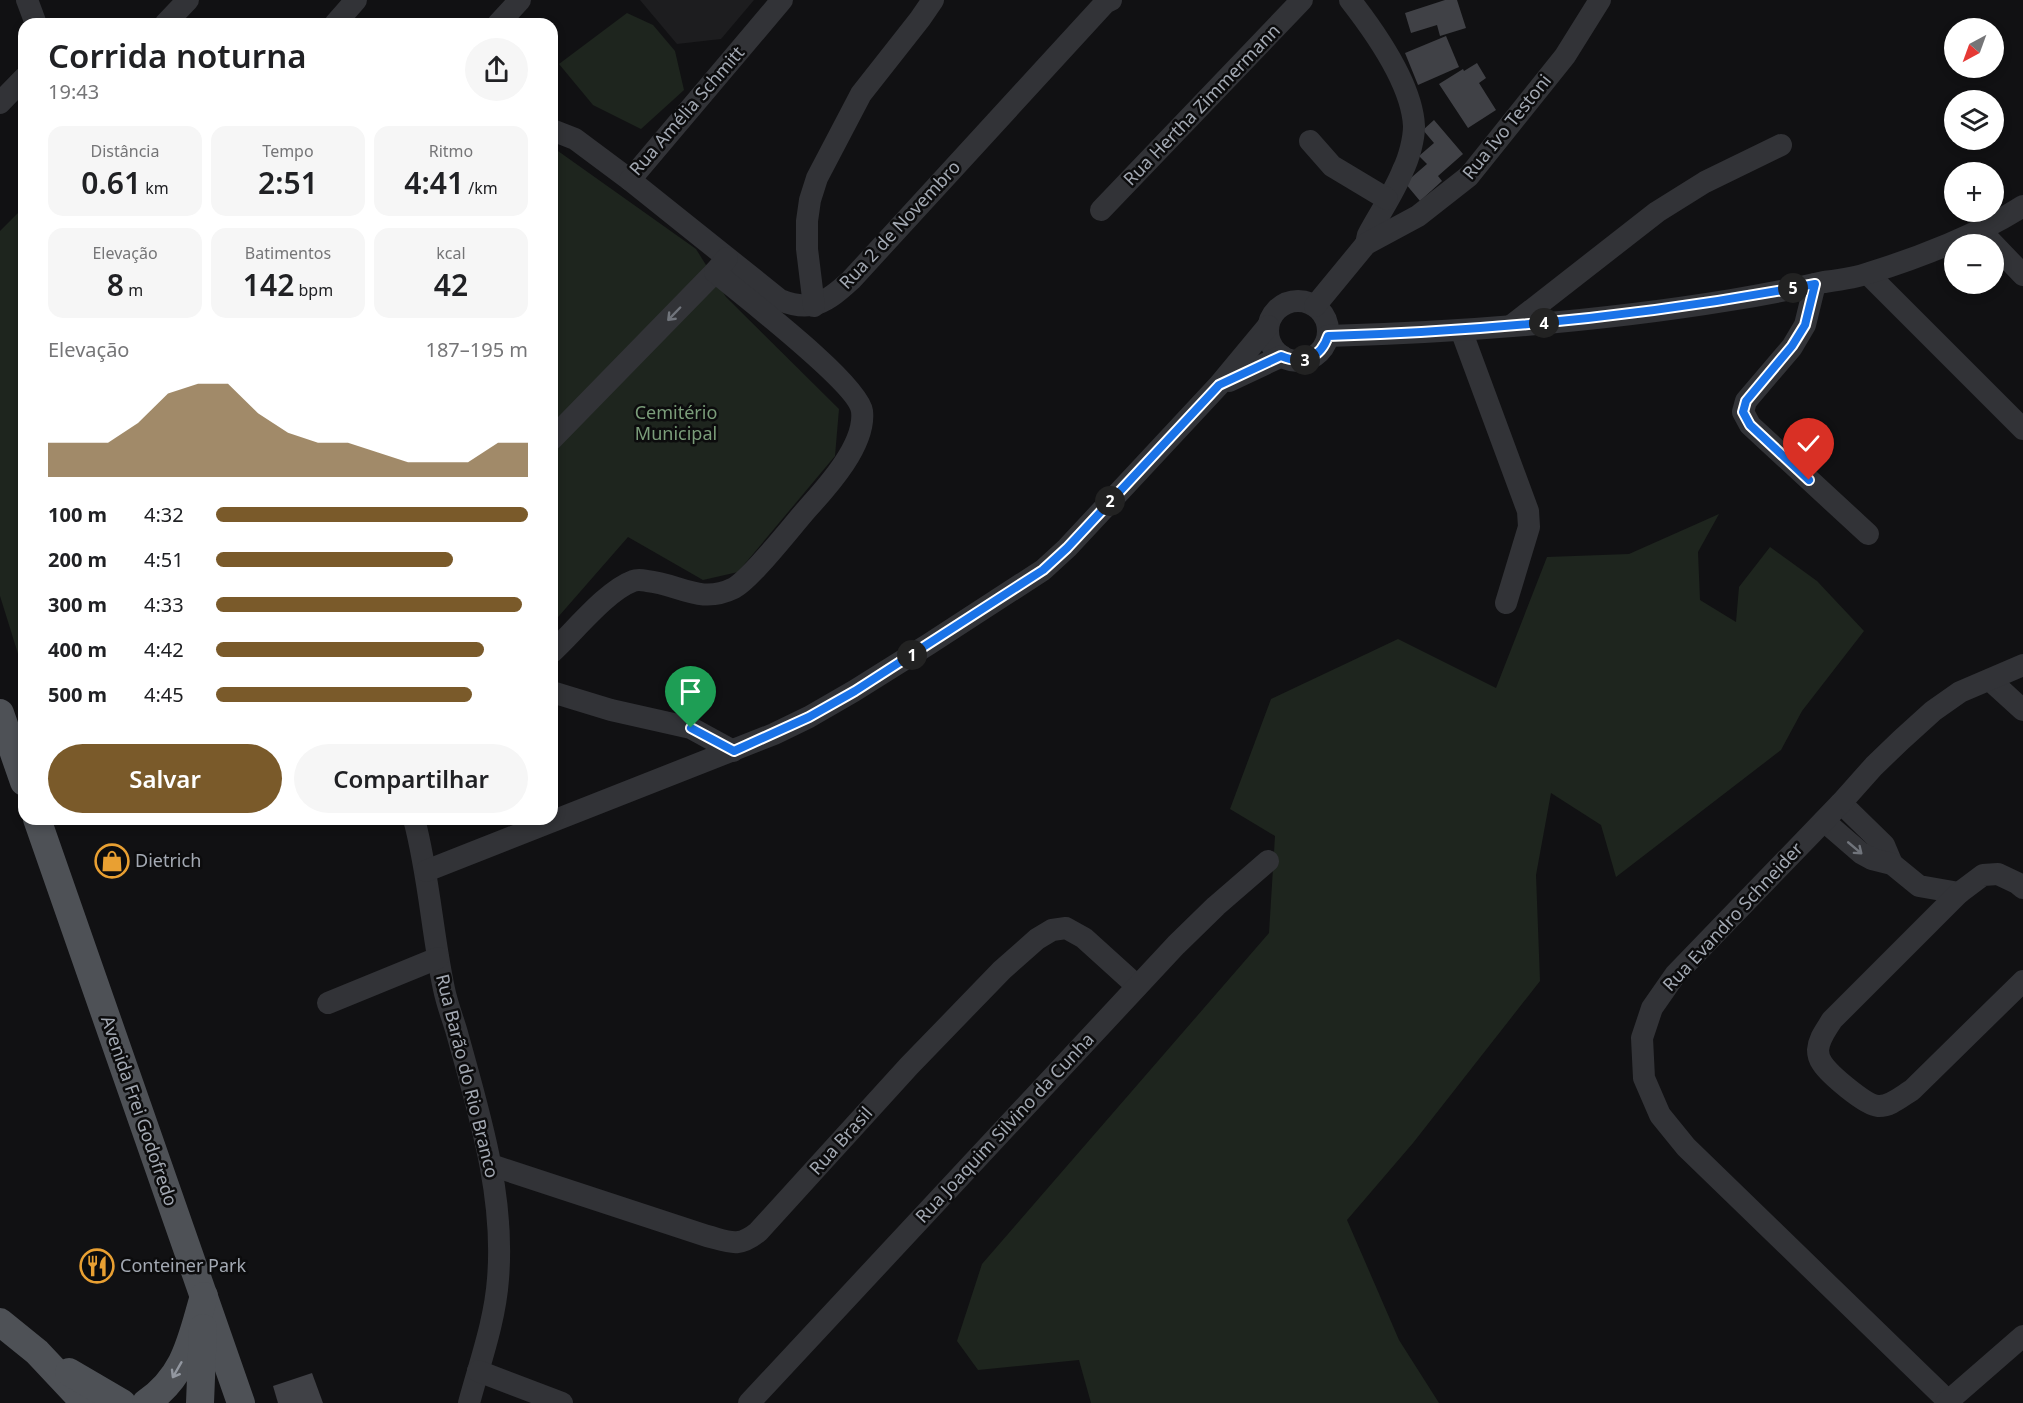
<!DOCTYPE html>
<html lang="pt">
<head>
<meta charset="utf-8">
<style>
  :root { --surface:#fff; --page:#f6f6f6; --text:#202124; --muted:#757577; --accent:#7a5a2a }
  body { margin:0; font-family:"Noto Sans",sans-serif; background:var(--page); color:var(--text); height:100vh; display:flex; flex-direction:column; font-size:22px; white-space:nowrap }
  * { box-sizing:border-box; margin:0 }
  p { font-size:20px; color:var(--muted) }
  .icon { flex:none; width:33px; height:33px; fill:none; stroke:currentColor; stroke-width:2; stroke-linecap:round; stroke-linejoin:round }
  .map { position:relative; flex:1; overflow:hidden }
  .details { position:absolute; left:18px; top:18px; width:540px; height:807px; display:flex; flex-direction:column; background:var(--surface); border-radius:18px; box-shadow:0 3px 9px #0003 }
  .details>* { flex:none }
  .needle { width:39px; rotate:221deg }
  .fabs { position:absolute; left:1944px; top:18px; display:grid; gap:12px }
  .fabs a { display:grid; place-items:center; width:60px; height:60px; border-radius:50%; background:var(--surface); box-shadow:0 3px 9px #0003; font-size:30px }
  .pin { position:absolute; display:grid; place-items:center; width:51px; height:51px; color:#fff; margin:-62px -26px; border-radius:50% 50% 50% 0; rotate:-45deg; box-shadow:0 0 6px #0007 }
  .pin .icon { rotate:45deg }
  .km { position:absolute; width:30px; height:30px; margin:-15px; border-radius:50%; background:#222; color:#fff; font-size:16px; line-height:30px; text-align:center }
  .round { display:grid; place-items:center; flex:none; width:63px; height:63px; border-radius:32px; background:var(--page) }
  .summary { display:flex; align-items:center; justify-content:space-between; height:102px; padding:0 30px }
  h1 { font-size:33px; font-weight:600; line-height:45px }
  .figures { display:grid; grid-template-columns:repeat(3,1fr); gap:9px; height:102px; padding:6px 30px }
  .figures div { display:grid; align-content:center; border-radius:15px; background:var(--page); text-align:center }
  .figures b { font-size:30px; font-weight:600 }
  .figures small { font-size:16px; font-weight:400 }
  .figures p { font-size:16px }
  .chart { height:168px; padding:12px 30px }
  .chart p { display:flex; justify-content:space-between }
  .chart svg { width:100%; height:108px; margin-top:6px; fill:var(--accent); opacity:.7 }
  .action { display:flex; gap:12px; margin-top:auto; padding:12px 30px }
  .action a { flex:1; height:69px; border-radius:36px; background:var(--accent); color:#fff; font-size:24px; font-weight:600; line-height:69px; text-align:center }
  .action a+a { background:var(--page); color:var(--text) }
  ul { padding:0 30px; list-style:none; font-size:20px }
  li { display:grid; grid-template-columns:96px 72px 1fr; align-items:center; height:45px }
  li i { height:15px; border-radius:8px; background:var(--accent) }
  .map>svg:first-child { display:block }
  .built { fill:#1d1d1f }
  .green { fill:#1e251e }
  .building { fill:#404146 }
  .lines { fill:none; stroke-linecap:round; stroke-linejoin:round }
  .minor { stroke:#323337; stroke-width:22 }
  .major { stroke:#4e5156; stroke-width:28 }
  .oneway { stroke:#70747b }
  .oneway2 { stroke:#9297a0 }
  .route-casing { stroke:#fff; stroke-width:12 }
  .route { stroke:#1a73e8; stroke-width:8 }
  .labels { text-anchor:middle; stroke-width:5; stroke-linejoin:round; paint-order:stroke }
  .street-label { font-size:18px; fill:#a3a9b3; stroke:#0c0c0d }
  .park-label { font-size:18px; fill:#7b9d7a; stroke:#0c0c0d }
  .poi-label { font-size:18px; fill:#a3a9b3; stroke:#0c0c0d; text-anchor:start }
</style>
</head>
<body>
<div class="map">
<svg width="2023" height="1403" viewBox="0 0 2023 1403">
  <rect width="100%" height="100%" fill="#111113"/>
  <path class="built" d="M 640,0 L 754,0 L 721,39 L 677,44 Z"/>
  <g class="green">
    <path d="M 627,13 L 653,25 L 675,51 L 684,90 L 641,129 L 593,105 L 559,64 Z"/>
    <path d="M 552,150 L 558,151 L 696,249 L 726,297 L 839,409 L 835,456 L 738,572 L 703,580 L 628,537 L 552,624 Z"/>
    <path d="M 24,207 L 24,673 L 0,596 L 0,231 Z"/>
    <path d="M 1719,514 L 1698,552 L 1700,600 L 1736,622 L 1739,587 L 1770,547 L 1817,581 L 1864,631 L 1802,711 L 1781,750 L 1616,877 L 1601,825 L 1551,793 L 1536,875 L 1540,981 L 1413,1143 L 1347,1220 L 1399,1340 L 1439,1403 L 1091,1403 L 1079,1360 L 978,1370 L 957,1341 L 982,1264 L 1269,933 L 1275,836 L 1230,809 L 1271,699 L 1398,639 L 1496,688 L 1547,557 L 1629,554 Z"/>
  </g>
  <g class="building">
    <path d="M 1445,0 L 1457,0 L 1466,28 L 1440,36 L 1437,25 L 1411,33 L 1405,13 Z"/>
    <path d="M 1446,36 L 1459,67 L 1418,85 L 1405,53 Z"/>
    <path d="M 1477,63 L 1486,78 L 1479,83 L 1496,110 L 1468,128 L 1439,84 L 1463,69 L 1464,71 Z"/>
    <path d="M 1434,120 L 1463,154 L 1438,176 L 1442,181 L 1420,201 L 1405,183 L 1427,164 L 1419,156 L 1434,143 L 1423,130 Z"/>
    <path d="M 312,1373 L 323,1403 L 278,1403 L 273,1386 Z"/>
  </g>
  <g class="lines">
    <g class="minor">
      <path d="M 27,0 L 36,24"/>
      <path d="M 1350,0 C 1375,32 1412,84 1414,126 C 1414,139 1409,158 1403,170 C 1394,193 1379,214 1368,235 L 1366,244"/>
      <path d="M 165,24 L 188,0"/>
      <path d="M 335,24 L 356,0"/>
      <path d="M 498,24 L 520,0"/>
      <path d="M 0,103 L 24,78"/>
      <path d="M 552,130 L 575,139 L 630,180 L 782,0"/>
      <path d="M 1310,141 L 1332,166 L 1387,199"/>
      <path d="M 630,180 L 780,300 C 812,313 827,302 851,280 L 1105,3 L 1111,0"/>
      <path d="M 1101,210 L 1302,0"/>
      <path d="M 1980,230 L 2023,275"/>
      <path d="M 1868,274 L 2023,429"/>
      <path d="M 1815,284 L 1805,325 L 1792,347 L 1746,401 L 1743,412 L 1750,425 L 1868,534"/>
      <circle cx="1298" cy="331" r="30"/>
      <path d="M 814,306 L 807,249 L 807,221 L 810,200 L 817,178 L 861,94 L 920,19 L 933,0"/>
      <path d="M 1315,306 L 1366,244 L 1418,216 L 1469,176 L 1565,56 L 1600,0"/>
      <path d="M 1511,326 L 1657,212 L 1705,182 L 1781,145"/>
      <path d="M 1461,330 L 1528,511 L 1529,527 L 1506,603"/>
      <path d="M 1328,336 C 1462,332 1597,322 1731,300 C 1762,295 1793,289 1824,282 C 1839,280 1855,278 1869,273 C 1918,258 1980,234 2023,206"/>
      <path d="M 1229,381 L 1282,356"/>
      <path d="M 552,439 L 715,272"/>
      <path d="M 552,652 C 574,632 606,591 633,581 C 638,579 642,580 647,581 C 679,584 700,605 734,588 C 752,578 792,526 808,508 C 828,486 866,444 862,411 C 858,383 742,295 715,272 L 727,258"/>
      <path d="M 1990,680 L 2023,710"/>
      <path d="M 552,692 L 611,710 L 691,728 L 733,751"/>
      <path d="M 1841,803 L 1884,845 L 1892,864"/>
      <path d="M 414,819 C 429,875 432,933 444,989 C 447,1004 453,1019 457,1033 C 479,1113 505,1195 498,1279 C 495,1321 480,1362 469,1403"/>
      <path d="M 1824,821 L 1861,853 L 1872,859 L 1892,864 L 1919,886 L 1959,893"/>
      <path d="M 426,871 L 774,734 L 809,717 L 854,691 L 929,644 L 1043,570 L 1067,548 L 1219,385 L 1268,326"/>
      <path d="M 2023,888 L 2017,883 L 1998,874 L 1983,875 L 1959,893 L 1832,1020 C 1826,1030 1819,1038 1818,1050 C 1818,1054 1820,1060 1822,1063 C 1829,1074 1865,1105 1878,1106 C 1890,1107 1902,1096 1912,1090 L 2023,981"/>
      <path d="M 328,1003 L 438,958"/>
      <path d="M 491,1165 L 707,1236 C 730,1242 738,1248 758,1232 L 909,1066 L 1002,970 L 1037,939 L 1052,930 L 1066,928 L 1084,938 L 1137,986"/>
      <path d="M 478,1371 L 562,1403"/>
      <path d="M 1948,1401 L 1686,1147 L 1660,1115 L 1644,1078 L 1642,1038 L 1652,1008 L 1675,975 L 1841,803 L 1874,766 L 1901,740 L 1933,711 L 1960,692 L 2023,665"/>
      <path d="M 749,1403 L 1176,945 L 1216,906 L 1268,861"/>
      <path d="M 1946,1403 L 2023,1336"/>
    </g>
    <g class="major">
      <path d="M 0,713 L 24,782"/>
      <path d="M 37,819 L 241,1403"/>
      <path d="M 0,1322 L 37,1352 L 85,1403"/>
      <path d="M 69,1372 L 122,1403"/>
      <path d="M 146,1403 C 186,1375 191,1340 204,1296"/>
      <path d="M 200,1403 L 203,1328"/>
    </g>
  </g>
  <defs><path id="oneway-shaft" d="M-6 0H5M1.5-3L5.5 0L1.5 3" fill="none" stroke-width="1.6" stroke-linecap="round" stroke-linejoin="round" transform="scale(1.5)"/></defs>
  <g class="oneway">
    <use href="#oneway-shaft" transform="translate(674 314) rotate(134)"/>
    <use href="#oneway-shaft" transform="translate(1855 848) rotate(40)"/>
  </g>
  <use class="oneway2" href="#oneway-shaft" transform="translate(177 1370) rotate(120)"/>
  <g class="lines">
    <defs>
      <path id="route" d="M 691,728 L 734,751 L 809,717 L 855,691 L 1043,570 L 1067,548 L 1219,385 L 1281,356 C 1302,365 1321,358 1328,336 C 1492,331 1654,315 1815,284 L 1805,325 L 1792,346 L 1746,401 L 1743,412 L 1750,425 L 1809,480"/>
    </defs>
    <use href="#route" class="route-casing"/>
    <use href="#route" class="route"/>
  </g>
  <defs>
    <symbol id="shop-ring" viewBox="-11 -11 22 22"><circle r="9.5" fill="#0c0c0d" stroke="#e9a032" stroke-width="1.5"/><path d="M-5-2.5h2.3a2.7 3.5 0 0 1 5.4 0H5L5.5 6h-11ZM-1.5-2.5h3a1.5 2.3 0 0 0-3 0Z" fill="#e9a032"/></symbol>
    <symbol id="restaurant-ring" viewBox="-11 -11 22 22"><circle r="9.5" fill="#0c0c0d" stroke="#e9a032" stroke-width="1.5"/><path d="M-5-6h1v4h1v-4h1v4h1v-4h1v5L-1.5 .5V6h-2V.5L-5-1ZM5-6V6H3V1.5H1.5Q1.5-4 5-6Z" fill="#e9a032"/></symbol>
  </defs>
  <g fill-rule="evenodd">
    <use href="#shop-ring" x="93" y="842" width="38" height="38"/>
    <use href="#restaurant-ring" x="78" y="1247" width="38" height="38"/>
  </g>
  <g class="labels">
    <g class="street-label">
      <text transform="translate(1202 105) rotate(-46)" y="6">Rua Hertha Zimmermann</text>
      <text transform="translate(687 111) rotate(-49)" y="6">Rua Amélia Schmitt</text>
      <text transform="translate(1507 127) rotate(-51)" y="6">Rua Ivo Testoni</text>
      <text transform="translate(900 225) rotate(-47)" y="6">Rua 2 de Novembro</text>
      <text transform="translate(1733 917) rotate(-47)" y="6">Rua Evandro Schneider</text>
      <text transform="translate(467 1076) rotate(76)" y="6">Rua Barão do Rio Branco</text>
      <text transform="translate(139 1111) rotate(71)" y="6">Avenida Frei Godofredo</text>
      <text transform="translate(1005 1128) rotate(-47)" y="6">Rua Joaquim Silvino da Cunha</text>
      <text transform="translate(841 1141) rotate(-48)" y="6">Rua Brasil</text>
    </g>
    <g class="park-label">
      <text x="676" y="419">Cemitério<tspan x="676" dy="21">Municipal</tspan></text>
    </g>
    <g class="poi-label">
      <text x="135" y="867">Dietrich</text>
      <text x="120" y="1272">Conteiner Park</text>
    </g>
  </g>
</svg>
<div class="fabs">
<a><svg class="needle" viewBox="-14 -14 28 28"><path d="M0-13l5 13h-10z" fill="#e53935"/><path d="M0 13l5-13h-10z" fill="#757577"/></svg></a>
<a><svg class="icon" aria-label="layers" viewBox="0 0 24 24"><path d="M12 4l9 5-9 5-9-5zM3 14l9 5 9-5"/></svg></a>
<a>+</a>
<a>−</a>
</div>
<div class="pin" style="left:691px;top:728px;background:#1e9e55"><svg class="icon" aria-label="arrive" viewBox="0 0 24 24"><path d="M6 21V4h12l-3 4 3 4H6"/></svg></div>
<div class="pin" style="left:1809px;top:480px;background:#d93025"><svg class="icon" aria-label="check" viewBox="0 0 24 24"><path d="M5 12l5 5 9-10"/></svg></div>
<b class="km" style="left:912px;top:655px">1</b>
<b class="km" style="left:1110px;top:501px">2</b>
<b class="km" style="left:1305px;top:360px">3</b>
<b class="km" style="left:1544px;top:323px">4</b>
<b class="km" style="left:1793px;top:288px">5</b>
<section class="details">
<div class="summary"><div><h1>Corrida noturna</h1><p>19:43</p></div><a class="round"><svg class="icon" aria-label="share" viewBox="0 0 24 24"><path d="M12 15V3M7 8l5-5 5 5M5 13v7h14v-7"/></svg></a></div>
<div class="figures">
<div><p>Distância</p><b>0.61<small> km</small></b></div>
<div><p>Tempo</p><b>2:51</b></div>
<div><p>Ritmo</p><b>4:41<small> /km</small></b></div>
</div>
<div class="figures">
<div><p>Elevação</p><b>8<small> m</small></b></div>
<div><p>Batimentos</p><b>142<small> bpm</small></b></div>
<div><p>kcal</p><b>42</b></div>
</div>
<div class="chart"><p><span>Elevação</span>187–195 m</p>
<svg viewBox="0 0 160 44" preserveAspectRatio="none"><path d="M0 44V30L10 30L20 30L30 22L40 10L50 6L60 6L70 18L80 26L90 30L100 30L110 34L120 38L130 38L140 38L150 30L160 30V44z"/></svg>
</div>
<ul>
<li><b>100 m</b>4:32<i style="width:100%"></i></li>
<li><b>200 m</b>4:51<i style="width:76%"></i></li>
<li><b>300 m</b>4:33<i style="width:98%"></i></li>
<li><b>400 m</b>4:42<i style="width:86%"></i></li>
<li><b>500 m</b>4:45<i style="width:82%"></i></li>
</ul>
<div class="action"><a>Salvar</a><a>Compartilhar</a></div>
</section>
</div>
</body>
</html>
